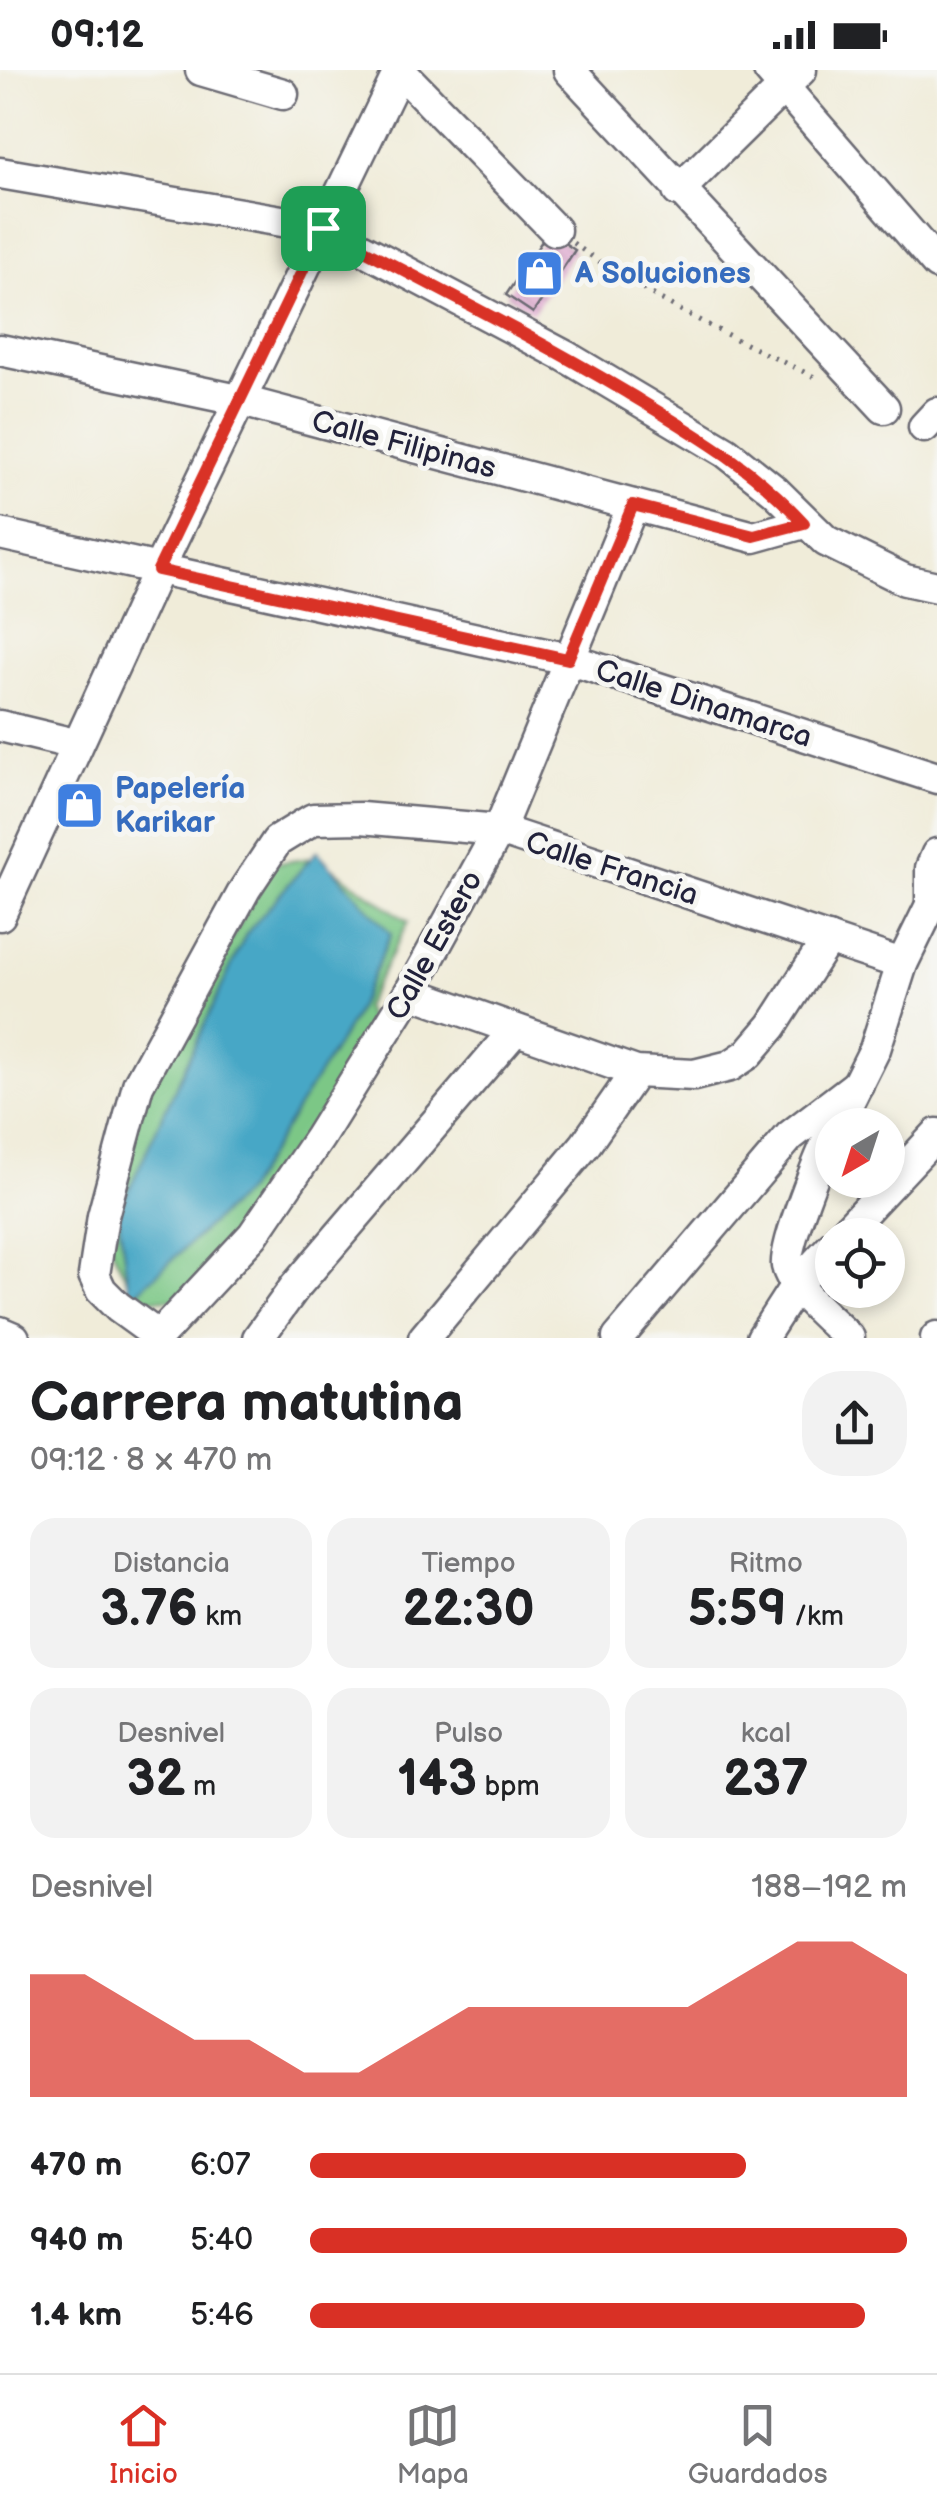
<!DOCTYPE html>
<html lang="es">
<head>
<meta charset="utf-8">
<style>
  :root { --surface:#fff; --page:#f2f2f2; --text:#202124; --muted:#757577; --line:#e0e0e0; --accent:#d93025 }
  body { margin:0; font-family:"Balsamiq Sans",sans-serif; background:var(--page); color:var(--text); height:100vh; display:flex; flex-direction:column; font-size:38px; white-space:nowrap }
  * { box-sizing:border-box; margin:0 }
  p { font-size:32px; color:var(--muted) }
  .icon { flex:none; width:55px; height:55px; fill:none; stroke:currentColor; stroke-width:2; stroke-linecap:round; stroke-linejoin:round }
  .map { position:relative; height:1268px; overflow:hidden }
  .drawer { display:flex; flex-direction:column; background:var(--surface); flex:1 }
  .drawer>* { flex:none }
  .needle { width:65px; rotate:219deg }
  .tools { position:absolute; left:815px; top:1038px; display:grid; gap:20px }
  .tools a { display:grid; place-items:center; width:90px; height:90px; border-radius:50%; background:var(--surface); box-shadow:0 5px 15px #0003; font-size:50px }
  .pin { position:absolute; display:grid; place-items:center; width:85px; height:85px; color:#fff; margin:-42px; border-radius:20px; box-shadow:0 5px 15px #0006 }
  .round { display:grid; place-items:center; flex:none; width:105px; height:105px; border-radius:40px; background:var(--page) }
  .head { display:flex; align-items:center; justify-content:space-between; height:170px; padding:0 30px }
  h1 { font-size:55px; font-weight:800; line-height:75px }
  .stats { display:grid; grid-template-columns:repeat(3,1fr); gap:15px; height:170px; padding:10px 30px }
  .stats div { display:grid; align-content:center; border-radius:25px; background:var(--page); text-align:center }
  .stats b { font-size:50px; font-weight:800 }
  .stats small { font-size:28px; font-weight:400 }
  .stats p { font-size:28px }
  .chart { height:280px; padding:20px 30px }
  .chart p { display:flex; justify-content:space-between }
  .chart svg { width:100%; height:180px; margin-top:10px; fill:var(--accent); opacity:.7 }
  ul { padding:0 30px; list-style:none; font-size:32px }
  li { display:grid; grid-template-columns:160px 120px 1fr; align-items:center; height:75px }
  li i { height:25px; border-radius:12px; background:var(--accent) }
  .status { display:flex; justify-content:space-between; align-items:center; height:70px; padding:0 50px; background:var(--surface); direction:ltr }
  .status svg { height:28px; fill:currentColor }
  .tab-bar { display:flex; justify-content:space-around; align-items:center; height:140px; border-top:2px solid var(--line); background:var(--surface); font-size:28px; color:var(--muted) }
  .tab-bar a { display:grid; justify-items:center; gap:5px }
  .tab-bar .selected { color:var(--accent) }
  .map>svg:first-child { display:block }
  .park { fill:#7bc786; stroke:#4e7460; stroke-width:2.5 }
  .water { fill:#47a7c6; stroke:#346480; stroke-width:2.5 }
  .building { fill:url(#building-back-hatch) }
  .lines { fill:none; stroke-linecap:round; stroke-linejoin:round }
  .minor-casing { stroke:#6a6972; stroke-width:35 }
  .path { stroke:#6a6972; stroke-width:5; stroke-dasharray:2.5 8; stroke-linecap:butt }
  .minor { stroke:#fff; stroke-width:30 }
  .route-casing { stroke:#fff; stroke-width:20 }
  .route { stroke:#d93025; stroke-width:12 }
  .labels { text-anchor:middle; stroke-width:10; stroke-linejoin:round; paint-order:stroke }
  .shop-label { font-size:30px; font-weight:bold; fill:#366cbe; stroke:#f6f6f2; text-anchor:start }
  .street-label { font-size:30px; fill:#22223b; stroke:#f6f6f2 }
</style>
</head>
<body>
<div class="status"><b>09:12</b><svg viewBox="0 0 49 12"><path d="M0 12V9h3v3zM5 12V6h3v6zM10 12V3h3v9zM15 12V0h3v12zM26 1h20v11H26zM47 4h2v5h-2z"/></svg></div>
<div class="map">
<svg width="937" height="1268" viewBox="0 0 937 1268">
  <defs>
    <pattern id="building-back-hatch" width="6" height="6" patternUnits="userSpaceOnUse" patternTransform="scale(2.5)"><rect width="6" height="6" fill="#dda1cc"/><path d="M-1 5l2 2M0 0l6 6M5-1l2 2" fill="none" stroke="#bd8ab0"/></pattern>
  </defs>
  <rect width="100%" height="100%" fill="#f6f6f2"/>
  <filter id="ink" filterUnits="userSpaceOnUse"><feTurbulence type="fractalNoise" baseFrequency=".01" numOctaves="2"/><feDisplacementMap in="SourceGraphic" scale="20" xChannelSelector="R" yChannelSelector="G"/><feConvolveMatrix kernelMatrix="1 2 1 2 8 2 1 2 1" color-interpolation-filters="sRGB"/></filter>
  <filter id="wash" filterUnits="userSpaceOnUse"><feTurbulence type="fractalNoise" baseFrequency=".0048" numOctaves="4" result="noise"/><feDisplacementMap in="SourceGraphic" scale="40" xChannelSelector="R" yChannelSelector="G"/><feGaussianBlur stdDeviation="2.25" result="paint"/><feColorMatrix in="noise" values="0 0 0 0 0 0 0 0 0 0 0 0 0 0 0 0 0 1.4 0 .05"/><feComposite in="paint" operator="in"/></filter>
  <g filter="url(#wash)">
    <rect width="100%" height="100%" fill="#f0ecd9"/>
    <path class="park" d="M 317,787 L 408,852 L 364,937 L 377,970 L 205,1230 L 136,1229 L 103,1160 L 110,1088 L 273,794 Z"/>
    <path class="water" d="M 317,781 L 391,864 L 353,949 L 246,1121 L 130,1229 L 118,1143 L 246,864 Z"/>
    <g id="blocks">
      <path class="building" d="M 548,162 L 575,180 L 533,243 L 506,225 Z"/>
    </g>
  </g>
  <g filter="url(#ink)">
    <use href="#blocks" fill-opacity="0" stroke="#6a6972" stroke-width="2.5"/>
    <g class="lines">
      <defs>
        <g id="minor">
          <path d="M 201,0 L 283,24"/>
          <path d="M 569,0 L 884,338"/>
          <path d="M 769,0 L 937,194"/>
          <path d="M 400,1 L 555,160"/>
          <path d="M 0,103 L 323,158 L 565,286 L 726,382 L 775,421 L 826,471 L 905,510 L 937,517"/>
          <path d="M 678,121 L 801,0"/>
          <path d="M 0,280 L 238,330 L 754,467 L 804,453"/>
          <path d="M 924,357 L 937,343"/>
          <path d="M 0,464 L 568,589 L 937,708"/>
          <path d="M 0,656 L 75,674"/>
          <path d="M 931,835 L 931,798 L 937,784"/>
          <path d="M 0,845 L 158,500 L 400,0"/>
          <path d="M 410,922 L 636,1002 L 694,1005 L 730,996 L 748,984 L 772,956 L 828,869"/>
          <path d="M 849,1031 L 875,979 L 902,894 L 931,835 L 937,829"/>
          <path d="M 832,1062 C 822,1082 783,1177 787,1196 C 792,1219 832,1251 849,1268"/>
          <path d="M 842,1165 L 937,1064"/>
          <path d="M 0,1262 L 14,1268"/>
          <path d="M 158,1266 L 118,1237 L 101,1220 L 94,1205 L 103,1146 L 138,1015 L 245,819 L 277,771 L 313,749 L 361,748 L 499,760 L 902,894"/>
          <path d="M 157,1268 L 253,1165 L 319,1068 L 410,922 L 499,760 L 633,435"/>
          <path d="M 258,1268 L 295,1217 L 515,960"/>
          <path d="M 424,1268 L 585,1075 L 636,1002"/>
          <path d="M 618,1268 L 790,1066 L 858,1014"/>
          <path d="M 762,1268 L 796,1215 L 832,1176"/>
          <path d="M 936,1268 L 937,1267"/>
        </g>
      </defs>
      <use href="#minor" class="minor-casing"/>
      <path class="path" d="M 573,173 C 642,224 739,272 817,308"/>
      <use href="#minor" class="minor"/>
    </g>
  </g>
  <g class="lines" filter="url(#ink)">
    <defs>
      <path id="route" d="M 323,158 C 424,212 527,263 626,322 C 694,363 749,394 804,453 L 754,466 L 633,435 L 568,589 L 158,500 Z"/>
    </defs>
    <use href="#route" class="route-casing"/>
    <use href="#route" class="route"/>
  </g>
  <defs>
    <symbol id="shop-square" viewBox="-11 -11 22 22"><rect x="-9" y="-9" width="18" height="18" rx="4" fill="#3f7fe0" stroke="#f6f6f2"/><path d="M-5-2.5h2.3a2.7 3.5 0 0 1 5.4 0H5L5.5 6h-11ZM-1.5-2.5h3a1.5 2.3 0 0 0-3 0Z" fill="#fff"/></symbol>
  </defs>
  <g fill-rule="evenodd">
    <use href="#shop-square" x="512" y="176" width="55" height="55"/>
    <use href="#shop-square" x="52" y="708" width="55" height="55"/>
  </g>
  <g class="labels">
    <g class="shop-label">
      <text x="575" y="213">A Soluciones</text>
      <text x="115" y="728">Papelería<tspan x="115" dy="34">Karikar</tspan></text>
    </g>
    <g class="street-label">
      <text transform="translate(404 374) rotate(15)" y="10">Calle Filipinas</text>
      <text transform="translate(704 633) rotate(18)" y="10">Calle Dinamarca</text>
      <text transform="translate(612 798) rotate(18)" y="10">Calle Francia</text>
      <text transform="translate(434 875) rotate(-61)" y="10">Calle Estero</text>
    </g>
  </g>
</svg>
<div class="tools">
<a><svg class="needle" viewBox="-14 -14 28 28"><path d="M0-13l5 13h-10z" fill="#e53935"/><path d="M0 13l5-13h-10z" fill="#757577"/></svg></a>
<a><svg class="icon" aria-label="locate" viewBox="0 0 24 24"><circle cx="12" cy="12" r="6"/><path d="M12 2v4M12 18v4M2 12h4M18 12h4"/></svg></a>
</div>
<div class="pin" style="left:323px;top:158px;background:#1e9e55"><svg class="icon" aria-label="arrive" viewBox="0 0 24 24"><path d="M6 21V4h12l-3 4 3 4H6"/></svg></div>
</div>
<section class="drawer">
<div class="head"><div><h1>Carrera matutina</h1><p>09:12 · 8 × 470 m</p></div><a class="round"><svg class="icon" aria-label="share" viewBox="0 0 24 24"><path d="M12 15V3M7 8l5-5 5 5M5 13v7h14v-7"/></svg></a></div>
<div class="stats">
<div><p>Distancia</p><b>3.76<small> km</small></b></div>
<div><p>Tiempo</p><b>22:30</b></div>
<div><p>Ritmo</p><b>5:59<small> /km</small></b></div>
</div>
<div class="stats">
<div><p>Desnivel</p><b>32<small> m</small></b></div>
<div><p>Pulso</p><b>143<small> bpm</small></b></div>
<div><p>kcal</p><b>237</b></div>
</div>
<div class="chart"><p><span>Desnivel</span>188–192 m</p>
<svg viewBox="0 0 160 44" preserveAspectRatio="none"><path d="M0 44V14L10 14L20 22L30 30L40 30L50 38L60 38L70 30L80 22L90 22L100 22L110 22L120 22L130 14L140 6L150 6L160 14V44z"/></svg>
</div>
<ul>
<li><b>470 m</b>6:07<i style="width:73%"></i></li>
<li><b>940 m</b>5:40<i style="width:100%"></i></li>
<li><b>1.4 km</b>5:46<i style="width:93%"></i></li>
</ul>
</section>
<nav class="tab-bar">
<a class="selected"><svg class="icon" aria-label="home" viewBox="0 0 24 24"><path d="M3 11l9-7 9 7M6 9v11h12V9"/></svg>Inicio</a>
<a><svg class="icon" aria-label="map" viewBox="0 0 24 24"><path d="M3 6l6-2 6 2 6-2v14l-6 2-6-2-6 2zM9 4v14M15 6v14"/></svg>Mapa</a>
<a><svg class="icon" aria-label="saved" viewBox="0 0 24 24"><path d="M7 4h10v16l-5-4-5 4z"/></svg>Guardados</a>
</nav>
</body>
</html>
